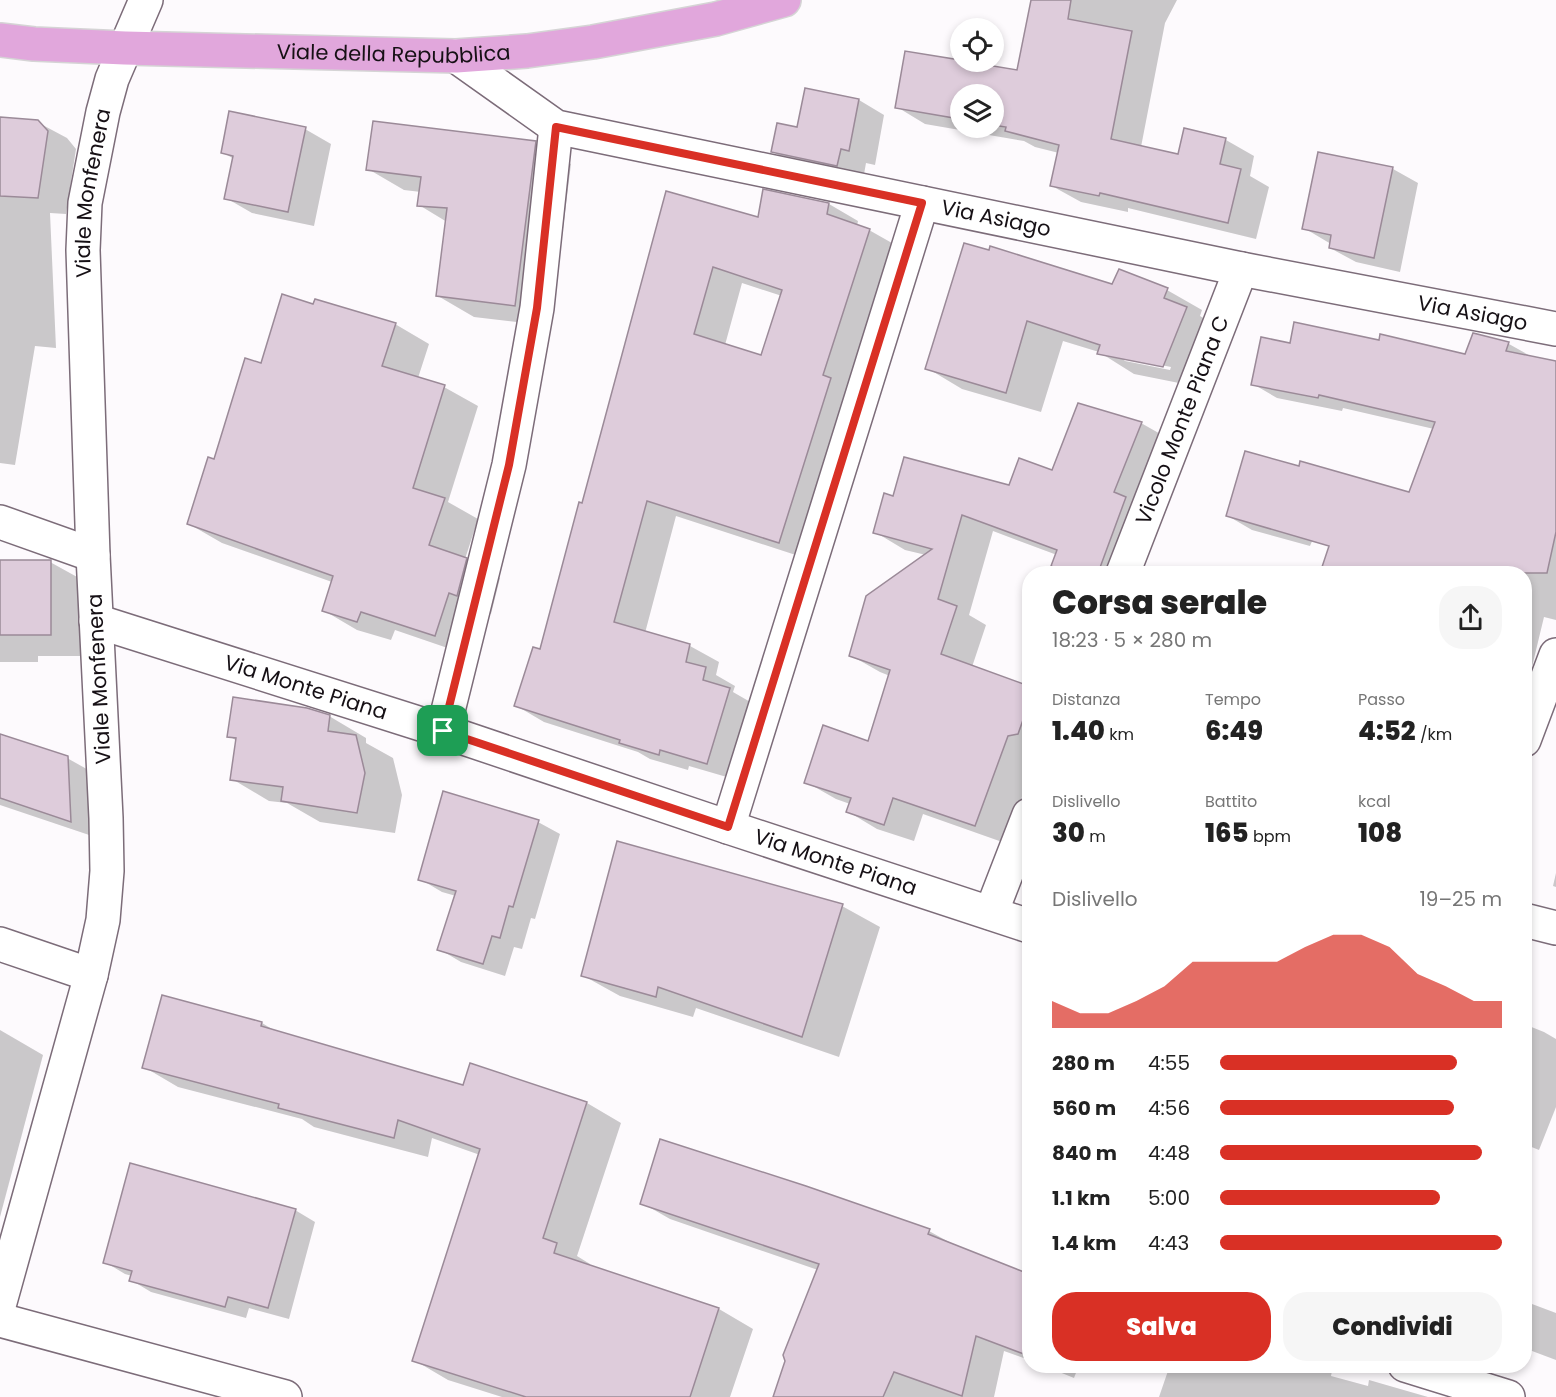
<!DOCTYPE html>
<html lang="it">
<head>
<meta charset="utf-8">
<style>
  :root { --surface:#fff; --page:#f6f6f6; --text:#222; --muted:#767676; --accent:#d93025 }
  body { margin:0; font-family:Poppins,sans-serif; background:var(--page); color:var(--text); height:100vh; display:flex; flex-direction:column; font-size:22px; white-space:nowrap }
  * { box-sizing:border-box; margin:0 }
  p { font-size:20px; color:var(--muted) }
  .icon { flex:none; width:33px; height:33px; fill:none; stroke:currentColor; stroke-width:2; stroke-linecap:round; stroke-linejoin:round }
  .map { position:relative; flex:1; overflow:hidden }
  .side { position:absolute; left:1022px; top:566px; width:510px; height:807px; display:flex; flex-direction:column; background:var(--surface); border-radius:24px; box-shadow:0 3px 9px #0003 }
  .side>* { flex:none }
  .tools { position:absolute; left:950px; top:18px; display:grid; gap:12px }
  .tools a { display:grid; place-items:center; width:54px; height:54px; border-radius:50%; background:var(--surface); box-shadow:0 3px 9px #0003; font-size:30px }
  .pin { position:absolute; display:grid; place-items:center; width:51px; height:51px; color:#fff; margin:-26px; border-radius:12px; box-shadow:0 3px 9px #0006 }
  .round { display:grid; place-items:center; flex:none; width:63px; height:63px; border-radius:24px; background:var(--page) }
  .head { display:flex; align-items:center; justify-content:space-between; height:102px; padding:0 30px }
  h1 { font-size:33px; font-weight:800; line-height:45px }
  .figures { display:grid; grid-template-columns:repeat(3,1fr); gap:9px; height:102px; padding:6px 30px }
  .figures div { display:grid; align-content:center }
  .figures b { font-size:26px; font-weight:800 }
  .figures small { font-size:16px; font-weight:400 }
  .figures p { font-size:16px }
  .chart { height:168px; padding:12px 30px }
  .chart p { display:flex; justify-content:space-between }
  .chart svg { width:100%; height:108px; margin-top:6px; fill:var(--accent); opacity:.7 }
  .cta { display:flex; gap:12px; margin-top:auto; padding:12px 30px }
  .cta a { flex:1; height:69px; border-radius:24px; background:var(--accent); color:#fff; font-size:24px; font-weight:800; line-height:69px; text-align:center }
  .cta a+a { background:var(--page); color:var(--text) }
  ul { padding:0 30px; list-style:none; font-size:20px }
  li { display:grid; grid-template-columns:96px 72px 1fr; align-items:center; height:45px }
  li i { height:15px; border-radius:8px; background:var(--accent) }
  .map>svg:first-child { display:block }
  .shadow { fill:#0003; fill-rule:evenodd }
  .building { fill:#deccdb; stroke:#9b8a98; stroke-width:1.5; fill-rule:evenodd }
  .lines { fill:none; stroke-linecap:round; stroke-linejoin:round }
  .minor-casing { stroke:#7c6c79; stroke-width:36 }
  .tertiary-casing { stroke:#7c6c79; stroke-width:36 }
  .primary-casing { stroke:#d5d4d5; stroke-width:36 }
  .minor { stroke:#fff; stroke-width:33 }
  .tertiary { stroke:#fff; stroke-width:33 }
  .primary { stroke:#e1a7dc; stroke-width:33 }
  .route-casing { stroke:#fff; stroke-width:12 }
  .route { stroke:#d93025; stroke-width:8 }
  .labels { text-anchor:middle; stroke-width:4.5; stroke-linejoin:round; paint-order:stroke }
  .street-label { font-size:21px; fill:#161015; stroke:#fff }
</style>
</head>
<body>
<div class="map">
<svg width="1556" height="1397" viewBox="0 0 1556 1397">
  <rect width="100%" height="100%" fill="#fdfafd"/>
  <g class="shadow">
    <path d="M 1033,0 L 1177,0 L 1165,23 L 1141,147 L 1180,156 L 1186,130 L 1226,140 L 1254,156 L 1250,176 L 1269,187 L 1256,239 L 1128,208 L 1128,212 L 1081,202 L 1052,186 L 1059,153 L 1035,147 L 1024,141 L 925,124 L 897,107 L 906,52 L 1018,71 ZM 960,94 L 993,94 L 993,128 L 960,128 Z"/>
    <path d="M 806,90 L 859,100 L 884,115 L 875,165 L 866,163 L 863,180 L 798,166 L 773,152 L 798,129 Z"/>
    <path d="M 0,119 L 37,122 L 67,138 L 76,149 L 66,214 L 50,213 L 56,348 L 35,346 L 15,465 L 0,463 Z"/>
    <path d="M 305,129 L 331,144 L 314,226 L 252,213 L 226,198 L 234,159 L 222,152 Z"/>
    <path d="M 535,143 L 571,164 L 551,326 L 474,317 L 438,296 L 447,222 L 419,205 L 421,192 L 404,190 L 368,169 Z"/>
    <path d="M 1319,154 L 1393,169 L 1418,183 L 1400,272 L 1356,262 L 1330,248 L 1331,244 L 1304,228 Z"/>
    <path d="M 765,191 L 829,204 L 858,221 L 857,226 L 869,230 L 899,247 L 808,559 L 676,516 L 645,633 L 690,646 L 719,662 L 716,675 L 735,686 L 733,692 L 759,707 L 737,780 L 689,766 L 688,770 L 650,759 L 638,752 L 544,722 L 515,705 L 541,651 L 583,504 L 667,193 L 759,219 ZM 742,283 L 782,296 L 762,357 L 725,345 Z"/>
    <path d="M 965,245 L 1113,285 L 1167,290 L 1202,310 L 1200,316 L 1222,329 L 1199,387 L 1134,374 L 1099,352 L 1063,341 L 1041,412 L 962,389 L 927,368 ZM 1121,357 L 1171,367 L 1170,370 L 1125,361 Z"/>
    <path d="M 314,305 L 395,324 L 429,344 L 418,378 L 444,387 L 478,406 L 448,502 L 478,519 L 465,559 L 500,578 L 491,614 L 483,611 L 468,655 L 395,630 L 391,640 L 357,630 L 323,610 L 332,582 L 222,543 L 189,524 L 215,461 L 262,365 Z"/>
    <path d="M 1474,335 L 1509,344 L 1532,357 L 1556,362 L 1556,620 L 1544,617 L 1524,700 L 1524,573 L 1336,573 L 1344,551 L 1313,539 L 1310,546 L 1252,530 L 1228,516 L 1410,494 L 1434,429 L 1343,408 L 1342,411 L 1277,398 L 1253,384 L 1291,345 L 1380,341 L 1466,356 Z"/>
    <path d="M 1141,423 L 1171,440 L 1134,573 L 1067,573 L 1053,565 L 1057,555 L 993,531 L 969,615 L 986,625 L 972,667 L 1029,687 L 1029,778 L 1005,843 L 923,814 L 914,841 L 877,829 L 847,811 L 850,804 L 836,799 L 806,782 L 869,742 L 890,676 L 880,672 L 850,655 L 926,555 L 905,550 L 875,532 L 894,498 L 1010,487 L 1053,471 Z"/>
    <path d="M 0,562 L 50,562 L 88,583 L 88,656 L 38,656 L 38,662 L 0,662 Z"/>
    <path d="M 329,716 L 366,738 L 366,743 L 393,758 L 402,795 L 395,833 L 320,822 L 287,803 L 269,801 L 232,779 L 237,741 L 229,736 Z"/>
    <path d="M 0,735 L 67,758 L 101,777 L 104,840 L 0,805 Z"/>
    <path d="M 538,822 L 560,834 L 535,919 L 531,918 L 522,949 L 514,947 L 505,976 L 461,962 L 439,949 L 456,896 L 442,892 L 420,879 Z"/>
    <path d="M 705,866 L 842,906 L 880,927 L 839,1057 L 696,1008 L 693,1017 L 620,996 L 582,975 Z"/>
    <path d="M 1556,873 L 1556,887 L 1553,886 Z"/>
    <path d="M 262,1023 L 277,1032 L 464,1086 L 471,1065 L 587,1103 L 621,1123 L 577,1256 L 590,1264 L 589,1267 L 719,1309 L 753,1329 L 730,1397 L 502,1397 L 448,1380 L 414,1360 L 480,1155 L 432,1138 L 428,1157 L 314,1127 L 302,1119 L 178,1087 L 144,1067 Z"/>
    <path d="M 1524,1024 L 1544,1032 L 1556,1039 L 1556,1107 L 1539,1150 L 1524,1144 Z"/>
    <path d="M 0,1030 L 43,1055 L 0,1217 Z"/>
    <path d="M 642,1203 L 929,1231 L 958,1247 L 1029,1275 L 1029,1360 L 1004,1351 L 994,1397 L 775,1397 L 818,1270 L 670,1219 Z"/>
    <path d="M 295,1210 L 315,1222 L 289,1319 L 249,1308 L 246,1318 L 151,1292 L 131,1280 L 132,1276 L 125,1274 L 105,1262 Z"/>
    <path d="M 1524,1301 L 1556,1313 L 1556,1360 L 1524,1348 Z"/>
    <path d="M 1042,1365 L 1079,1365 L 1074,1378 Z"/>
    <path d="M 1170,1365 L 1321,1365 L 1332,1371 L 1331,1376 L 1368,1386 L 1369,1380 L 1428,1397 L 1159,1397 Z"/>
  </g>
  <g class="building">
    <path d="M 1031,0 L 1071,0 L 1068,19 L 1132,31 L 1111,139 L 1178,154 L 1184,128 L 1226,138 L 1220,164 L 1241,169 L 1228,223 L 1100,193 L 1099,196 L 1050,186 L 1059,145 L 1005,131 L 1006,127 L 993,125 L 993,94 L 960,94 L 960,119 L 895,108 L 905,51 L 960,60 L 960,62 L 969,62 L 1017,70 Z"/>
    <path d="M 805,88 L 859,99 L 849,151 L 841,149 L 837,166 L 771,152 L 777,123 L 797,127 Z"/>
    <path d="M 229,111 L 306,127 L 288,212 L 224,199 L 233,156 L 221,153 Z"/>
    <path d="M 0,117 L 38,120 L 48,131 L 38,198 L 0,196 Z"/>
    <path d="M 373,121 L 536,141 L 515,306 L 436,296 L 447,208 L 417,206 L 421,177 L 366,170 Z"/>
    <path d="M 1318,152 L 1393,167 L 1374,258 L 1329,248 L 1331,235 L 1302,229 Z"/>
    <path d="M 763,189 L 829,203 L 827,214 L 870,229 L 823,375 L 831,378 L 779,543 L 647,501 L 614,622 L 690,644 L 686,662 L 706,667 L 703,680 L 730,688 L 707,764 L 660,750 L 659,755 L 619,743 L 620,740 L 514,706 L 533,647 L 540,649 L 579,502 L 582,503 L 666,191 L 758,217 ZM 713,267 L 782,290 L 761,355 L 694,334 Z"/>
    <path d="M 964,243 L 989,250 L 990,246 L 1112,284 L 1119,269 L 1168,288 L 1164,298 L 1187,307 L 1163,367 L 1097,354 L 1100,345 L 1027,321 L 1006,393 L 925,369 Z"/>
    <path d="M 282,294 L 313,304 L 315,299 L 396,323 L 382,366 L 445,385 L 413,488 L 445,498 L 429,545 L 467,558 L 457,596 L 449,593 L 435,636 L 361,612 L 357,622 L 322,611 L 333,576 L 187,524 L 208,457 L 214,459 L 245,358 L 261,363 Z"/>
    <path d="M 1294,322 L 1379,340 L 1380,334 L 1465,354 L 1473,333 L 1509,342 L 1506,351 L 1556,361 L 1556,532 L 1547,573 L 1320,573 L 1329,546 L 1226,516 L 1245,451 L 1299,466 L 1300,461 L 1409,492 L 1435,422 L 1319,395 L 1318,398 L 1251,385 L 1261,337 L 1290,343 Z"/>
    <path d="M 1078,403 L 1142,422 L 1114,492 L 1126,497 L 1098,573 L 1070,573 L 1051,566 L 1057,550 L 962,515 L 938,599 L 957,606 L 941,654 L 1029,686 L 1029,703 L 1018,734 L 1008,736 L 975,826 L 893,798 L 884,825 L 846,812 L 851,798 L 804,783 L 823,725 L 868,741 L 890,670 L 849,656 L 866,596 L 932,549 L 873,533 L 884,493 L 893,496 L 904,457 L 1009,485 L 1019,458 L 1052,470 Z"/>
    <rect x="0" y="560" width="51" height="75"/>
    <path d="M 233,697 L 307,708 L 330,715 L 328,731 L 356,735 L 365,773 L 357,813 L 281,801 L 283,787 L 230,780 L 236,738 L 227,737 Z"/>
    <path d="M 0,734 L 68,756 L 71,822 L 0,798 Z"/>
    <path d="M 443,791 L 539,820 L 513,907 L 509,906 L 500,938 L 492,936 L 483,964 L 437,950 L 456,891 L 418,880 Z"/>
    <path d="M 617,841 L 843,904 L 802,1037 L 658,987 L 656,997 L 581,976 Z"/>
    <path d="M 162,995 L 262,1022 L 261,1026 L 463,1085 L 470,1063 L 587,1102 L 543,1238 L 557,1243 L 554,1253 L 719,1308 L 690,1397 L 526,1397 L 412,1361 L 480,1149 L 398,1120 L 394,1138 L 278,1108 L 279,1104 L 142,1068 Z"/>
    <path d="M 660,1139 L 806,1186 L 930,1229 L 928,1234 L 1029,1274 L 1029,1356 L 976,1336 L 962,1396 L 894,1372 L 883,1397 L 773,1397 L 785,1361 L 783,1355 L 819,1264 L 640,1204 Z"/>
    <path d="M 130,1163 L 296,1209 L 268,1308 L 228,1297 L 225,1307 L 129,1281 L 132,1271 L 103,1263 Z"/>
  </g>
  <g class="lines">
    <defs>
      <g id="minor">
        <path id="s1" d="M 456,56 L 556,127 L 1241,269 L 1556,329"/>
        <path d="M 0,522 L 93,555"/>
        <path id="s2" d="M 1123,573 L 1241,269"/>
        <path id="s3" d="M 96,621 L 443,731 L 728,827 L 1029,926"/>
        <path d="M 443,731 L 509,465 L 537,308 L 556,127"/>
        <path d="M 1524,740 L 1556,655"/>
        <path d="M 728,827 L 922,203"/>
        <path d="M 991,913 L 1029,815"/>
        <path d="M 1524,920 L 1556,928"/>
        <path d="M 0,944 L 91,975"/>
        <path d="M 1405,1365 L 1508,1397"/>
      </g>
      <g id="tertiary">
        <path id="s4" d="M 0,1302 L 91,975 L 103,920 L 107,871 L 106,818 L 93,555 L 83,250 L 85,203 L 103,112 L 112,79 L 146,0"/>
        <path d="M 0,1320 L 285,1397"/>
      </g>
      <g id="primary">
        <path id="s5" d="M 0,40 L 34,44 L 125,48 L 456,56 L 527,51 L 593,42 L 716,19 L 784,0"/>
      </g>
    </defs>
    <use href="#minor" class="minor-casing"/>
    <use href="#tertiary" class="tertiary-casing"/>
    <use href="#primary" class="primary-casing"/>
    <use href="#minor" class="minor"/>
    <use href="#tertiary" class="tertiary"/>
    <use href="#primary" class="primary"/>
  </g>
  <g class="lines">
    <defs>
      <path id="route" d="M 556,127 L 922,203 L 728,827 L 443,731 L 509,465 L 537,308 Z"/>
    </defs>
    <use href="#route" class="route-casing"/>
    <use href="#route" class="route"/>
  </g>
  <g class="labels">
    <g class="street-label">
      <text dy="7" stroke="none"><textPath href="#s5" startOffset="394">Viale della Repubblica</textPath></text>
      <text dy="7" stroke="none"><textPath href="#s4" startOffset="1124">Viale Monfenera</textPath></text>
      <text dy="7" stroke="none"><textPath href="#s1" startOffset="572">Via Asiago</textPath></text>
      <text dy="7" stroke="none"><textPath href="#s1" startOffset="1058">Via Asiago</textPath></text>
      <text dy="7" stroke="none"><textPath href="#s2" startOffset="164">Vicolo Monte Piana C</textPath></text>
      <text transform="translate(99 679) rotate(-93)" y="7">Viale Monfenera</text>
      <text dy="7" stroke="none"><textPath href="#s3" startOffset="220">Via Monte Piana</textPath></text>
      <text dy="7" stroke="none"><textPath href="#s3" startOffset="778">Via Monte Piana</textPath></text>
    </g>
  </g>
</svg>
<div class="tools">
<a><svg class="icon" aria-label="locate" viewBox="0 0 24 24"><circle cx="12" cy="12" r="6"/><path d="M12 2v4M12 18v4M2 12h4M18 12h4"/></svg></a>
<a><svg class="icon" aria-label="layers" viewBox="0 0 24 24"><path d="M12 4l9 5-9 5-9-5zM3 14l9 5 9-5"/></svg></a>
</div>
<div class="pin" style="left:443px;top:731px;background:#1e9e55"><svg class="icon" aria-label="arrive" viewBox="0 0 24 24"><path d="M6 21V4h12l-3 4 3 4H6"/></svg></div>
<section class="side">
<div class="head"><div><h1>Corsa serale</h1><p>18:23 · 5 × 280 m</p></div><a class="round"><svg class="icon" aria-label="share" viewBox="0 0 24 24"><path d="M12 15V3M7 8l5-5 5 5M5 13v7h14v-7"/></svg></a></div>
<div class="figures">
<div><p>Distanza</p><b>1.40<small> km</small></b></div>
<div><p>Tempo</p><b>6:49</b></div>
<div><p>Passo</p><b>4:52<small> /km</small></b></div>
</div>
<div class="figures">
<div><p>Dislivello</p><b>30<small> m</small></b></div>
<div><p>Battito</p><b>165<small> bpm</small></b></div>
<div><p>kcal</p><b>108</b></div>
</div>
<div class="chart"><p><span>Dislivello</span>19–25 m</p>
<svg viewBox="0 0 160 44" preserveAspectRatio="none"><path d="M0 44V33L10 38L20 38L30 33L40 27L50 17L60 17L70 17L80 17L90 11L100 6L110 6L120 11L130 22L140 27L150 33L160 33V44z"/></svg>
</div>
<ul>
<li><b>280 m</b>4:55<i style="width:84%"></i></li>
<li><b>560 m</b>4:56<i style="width:83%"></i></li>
<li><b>840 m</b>4:48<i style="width:93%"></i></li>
<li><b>1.1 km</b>5:00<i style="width:78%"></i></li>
<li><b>1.4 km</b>4:43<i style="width:100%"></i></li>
</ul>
<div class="cta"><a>Salva</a><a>Condividi</a></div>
</section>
</div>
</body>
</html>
